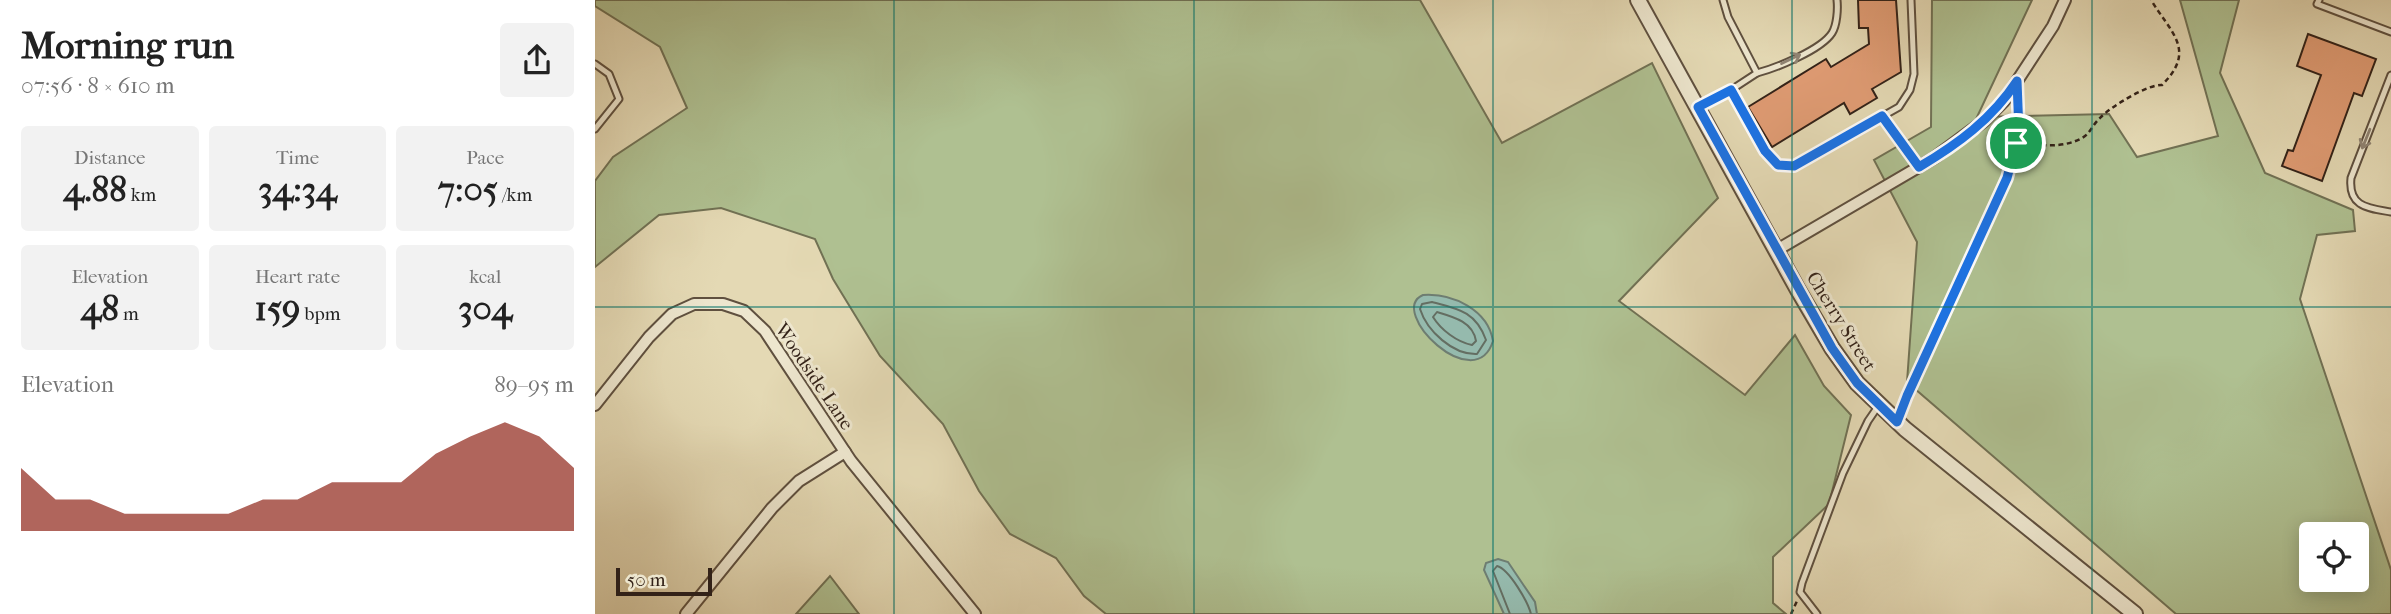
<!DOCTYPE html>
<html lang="en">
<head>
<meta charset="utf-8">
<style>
  :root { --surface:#fff; --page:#f2f2f2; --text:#222; --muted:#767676; --accent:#8f2418 }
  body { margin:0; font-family:"IM FELL French Canon",serif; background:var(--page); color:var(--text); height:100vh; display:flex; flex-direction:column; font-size:26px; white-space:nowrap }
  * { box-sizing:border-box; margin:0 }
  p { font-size:23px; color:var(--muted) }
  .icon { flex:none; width:38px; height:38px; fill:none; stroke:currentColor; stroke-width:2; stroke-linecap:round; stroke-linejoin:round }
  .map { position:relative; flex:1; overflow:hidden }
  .details { display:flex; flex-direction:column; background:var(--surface); width:595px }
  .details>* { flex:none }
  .controls { position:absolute; left:1704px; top:522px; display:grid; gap:14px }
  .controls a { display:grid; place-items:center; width:70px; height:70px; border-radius:7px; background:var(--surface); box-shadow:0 4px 18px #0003; font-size:35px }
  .scale { position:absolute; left:21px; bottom:18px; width:96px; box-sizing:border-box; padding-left:7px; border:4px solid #332218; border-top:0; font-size:19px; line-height:24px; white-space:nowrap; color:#332218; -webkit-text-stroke:5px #ede6ce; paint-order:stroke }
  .pin { position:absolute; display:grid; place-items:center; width:60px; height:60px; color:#fff; margin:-30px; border:4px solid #fff; border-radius:50%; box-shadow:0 2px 7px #0007 }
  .round { display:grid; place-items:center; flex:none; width:74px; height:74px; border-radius:7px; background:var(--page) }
  .headline { display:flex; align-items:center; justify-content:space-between; height:119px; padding:0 21px }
  h1 { font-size:38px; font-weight:700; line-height:52px }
  .stats { display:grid; grid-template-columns:repeat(3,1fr); gap:10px; height:119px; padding:7px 21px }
  .stats div { display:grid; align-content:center; border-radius:7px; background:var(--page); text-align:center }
  .stats b { font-size:35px; font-weight:700 }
  .stats small { font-size:19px; font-weight:400 }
  .stats p { font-size:19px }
  .chart { height:196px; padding:14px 21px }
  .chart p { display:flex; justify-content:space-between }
  .chart svg { width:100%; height:126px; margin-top:7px; fill:var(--accent); opacity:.7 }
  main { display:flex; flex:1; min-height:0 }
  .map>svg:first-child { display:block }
  .green { fill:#afc091; stroke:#717154; stroke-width:2; fill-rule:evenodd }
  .water { fill:#95baad; stroke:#6e7d71; stroke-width:2 }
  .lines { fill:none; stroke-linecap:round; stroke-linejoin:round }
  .shore { stroke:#646e62; stroke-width:2 }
  .building { fill:#df9b73; stroke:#332218; stroke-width:2 }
  .service-casing { stroke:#5f503f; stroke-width:9 }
  .minor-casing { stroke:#5f503f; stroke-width:14 }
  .tertiary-casing { stroke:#5f503f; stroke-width:18 }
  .path { stroke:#332218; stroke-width:2.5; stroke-dasharray:5 3.5; stroke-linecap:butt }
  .service { stroke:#ede6ce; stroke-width:5 }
  .minor { stroke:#ede6ce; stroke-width:10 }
  .tertiary { stroke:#ede6ce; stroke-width:14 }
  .oneway { stroke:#908473 }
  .route-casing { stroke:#fff; stroke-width:14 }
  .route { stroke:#1a73e8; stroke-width:9 }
  .grid { fill:none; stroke:#0f766e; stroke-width:2; stroke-opacity:0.55 }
  .labels { text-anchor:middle; stroke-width:6; stroke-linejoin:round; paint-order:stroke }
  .street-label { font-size:19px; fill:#332218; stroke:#ede6ce }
</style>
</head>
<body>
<main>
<section class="details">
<div class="headline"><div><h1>Morning run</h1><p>07:56 · 8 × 610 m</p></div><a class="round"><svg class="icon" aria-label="share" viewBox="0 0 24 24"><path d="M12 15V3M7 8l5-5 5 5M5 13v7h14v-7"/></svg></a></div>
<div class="stats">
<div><p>Distance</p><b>4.88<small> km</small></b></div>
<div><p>Time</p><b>34:34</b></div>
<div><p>Pace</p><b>7:05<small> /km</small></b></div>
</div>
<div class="stats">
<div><p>Elevation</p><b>48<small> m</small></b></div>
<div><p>Heart rate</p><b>159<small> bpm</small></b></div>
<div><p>kcal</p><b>304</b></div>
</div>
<div class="chart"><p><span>Elevation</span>89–95 m</p>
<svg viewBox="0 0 160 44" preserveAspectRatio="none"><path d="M0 44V22L10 33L20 33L30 38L40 38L50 38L60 38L70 33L80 33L90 27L100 27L110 27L120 17L130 11L140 6L150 11L160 22V44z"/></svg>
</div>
</section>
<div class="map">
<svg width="1796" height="614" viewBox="0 0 1796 614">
  <rect width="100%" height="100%" fill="#e4d9b4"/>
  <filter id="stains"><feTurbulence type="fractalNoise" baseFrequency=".00286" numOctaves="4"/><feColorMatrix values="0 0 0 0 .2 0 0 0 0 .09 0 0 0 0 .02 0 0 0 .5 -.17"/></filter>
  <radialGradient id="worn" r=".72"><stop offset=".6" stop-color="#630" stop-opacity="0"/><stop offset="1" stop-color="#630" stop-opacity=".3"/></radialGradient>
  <g class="green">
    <path d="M 0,0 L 825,0 L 907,143 L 1057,63 L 1123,198 L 1024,301 L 1150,395 L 1200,335 L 1229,386 L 1256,415 L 1234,504 L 1178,557 L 1178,603 L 1191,614 L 511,614 L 489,596 L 461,558 L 415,534 L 384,491 L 348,424 L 285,356 L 238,279 L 220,239 L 126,208 L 64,215 L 0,267 L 0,181 L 18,157 L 92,108 L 65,47 L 0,6 Z"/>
    <path d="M 1337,0 L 1437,0 L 1382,117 L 1514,114 L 1542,157 L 1623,136 L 1585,0 L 1644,0 L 1625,73 L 1670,173 L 1758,210 L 1760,231 L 1722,235 L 1705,299 L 1796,570 L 1796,614 L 1581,614 L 1312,382 L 1322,242 L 1279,160 L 1336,127 ZM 1717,534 L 1762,534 L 1762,579 L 1717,579 Z"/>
    <path d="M 235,576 L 264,614 L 201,614 Z"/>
  </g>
  <g class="water">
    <path d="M 828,295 C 858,293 893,310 898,341 C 880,398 791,311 828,295 Z"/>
    <path d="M 903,559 L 913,562 L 940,602 L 942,614 L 909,614 L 889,570 L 891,563 Z"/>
  </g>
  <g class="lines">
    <g class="shore">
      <path d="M 837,302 C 864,309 881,312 891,340 L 882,354 C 858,355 832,331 825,309 L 827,304 Z"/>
      <path d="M 842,312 C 859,317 878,322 881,341 L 877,345 C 862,342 846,330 838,317 Z"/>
      <path d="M 915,614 L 898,571 L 902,566 C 914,569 933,602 936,614"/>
    </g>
  </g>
  <g class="building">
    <path d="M 1263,0 L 1301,0 L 1306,72 L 1277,89 L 1282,98 L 1255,114 L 1249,103 L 1177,147 L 1153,107 L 1231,59 L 1236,67 L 1274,44 L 1273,28 L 1264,28 Z"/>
    <path d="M 1713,34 L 1781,59 L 1767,96 L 1759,93 L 1727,181 L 1687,166 L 1693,150 L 1698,151 L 1726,75 L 1702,66 Z"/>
  </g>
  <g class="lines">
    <defs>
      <g id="service">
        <path d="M 1128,0 L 1133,17 L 1162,73 C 1181,68 1226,50 1237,33 C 1242,25 1243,9 1242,0"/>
        <path d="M 1724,0 L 1722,4 L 1796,32"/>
        <path d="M 0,64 L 14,74 L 24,99 L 0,129"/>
        <path d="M 1796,75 L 1756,178 C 1753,207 1773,208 1796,212"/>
        <path d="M 1136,90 L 1162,73"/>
        <path d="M 1105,106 L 1136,90 L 1170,151 L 1183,165 L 1199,166 L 1304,107 L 1315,90 L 1319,74 L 1316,0"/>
        <path d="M 1287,116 L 1324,167"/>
        <path d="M 1222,614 L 1205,592 L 1207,583 L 1248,473 L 1273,421 L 1284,405"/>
      </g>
      <g id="minor">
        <path d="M 1182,250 L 1339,158 L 1389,121 L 1409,101 L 1458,26 L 1470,0"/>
        <path d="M 0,405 L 54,337 L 77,314 L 99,304 L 128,304 L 149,311 L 170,331 L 256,461 L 380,614"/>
        <path d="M 91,614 L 177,508 L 204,481 L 250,452"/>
      </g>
      <path id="tertiary" d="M 1043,0 L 1203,290 L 1237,348 L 1262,383 L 1310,429 L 1540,614"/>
    </defs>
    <use href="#service" class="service-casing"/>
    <use href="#minor" class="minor-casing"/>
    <use href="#tertiary" class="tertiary-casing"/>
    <g class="path">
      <path d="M 1421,143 C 1443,145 1467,149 1487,138 C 1495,134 1498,124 1505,118 C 1515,107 1553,84 1567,85 C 1602,50 1576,33 1556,0"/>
      <path d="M 1307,409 L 1412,178 L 1424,133 L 1423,104"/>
      <path d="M 1196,614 L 1202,601"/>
    </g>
    <use href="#service" class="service"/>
    <use href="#minor" class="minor"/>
    <use href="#tertiary" class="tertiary"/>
  </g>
  <defs><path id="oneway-shaft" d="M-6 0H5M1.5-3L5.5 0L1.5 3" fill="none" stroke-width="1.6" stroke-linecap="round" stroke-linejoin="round" transform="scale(1.75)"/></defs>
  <g class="oneway">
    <use href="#oneway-shaft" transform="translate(1196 59) rotate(-26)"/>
    <use href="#oneway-shaft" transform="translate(1771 139) rotate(112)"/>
  </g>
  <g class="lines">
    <defs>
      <path id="route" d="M 1422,81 L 1424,132 L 1412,178 L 1312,396 L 1302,422 L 1262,383 L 1237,348 L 1103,107 L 1136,90 L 1170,151 L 1183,165 L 1199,166 L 1287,116 L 1324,167 C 1363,144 1397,119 1422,81 Z"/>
    </defs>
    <use href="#route" class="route-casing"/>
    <use href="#route" class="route"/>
  </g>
  <path class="grid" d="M 299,0 L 299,614M 599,0 L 599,614M 898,0 L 898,614M 1197,0 L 1197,614M 1497,0 L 1497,614M 0,307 L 1796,307"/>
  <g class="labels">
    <g class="street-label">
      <text transform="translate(1247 321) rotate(58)" y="7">Cherry Street</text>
      <text transform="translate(220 376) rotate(56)" y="7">Woodside Lane</text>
    </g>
  </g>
  <rect width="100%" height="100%" filter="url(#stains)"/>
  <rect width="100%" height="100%" fill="url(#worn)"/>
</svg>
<div class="controls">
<a><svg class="icon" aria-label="locate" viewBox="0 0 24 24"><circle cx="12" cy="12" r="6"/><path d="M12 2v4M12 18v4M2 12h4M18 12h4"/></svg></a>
</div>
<div class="scale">50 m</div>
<div class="pin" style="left:1421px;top:143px;background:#1e9e55"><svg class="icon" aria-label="arrive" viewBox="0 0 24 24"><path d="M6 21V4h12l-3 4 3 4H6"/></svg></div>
</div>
</main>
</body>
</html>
